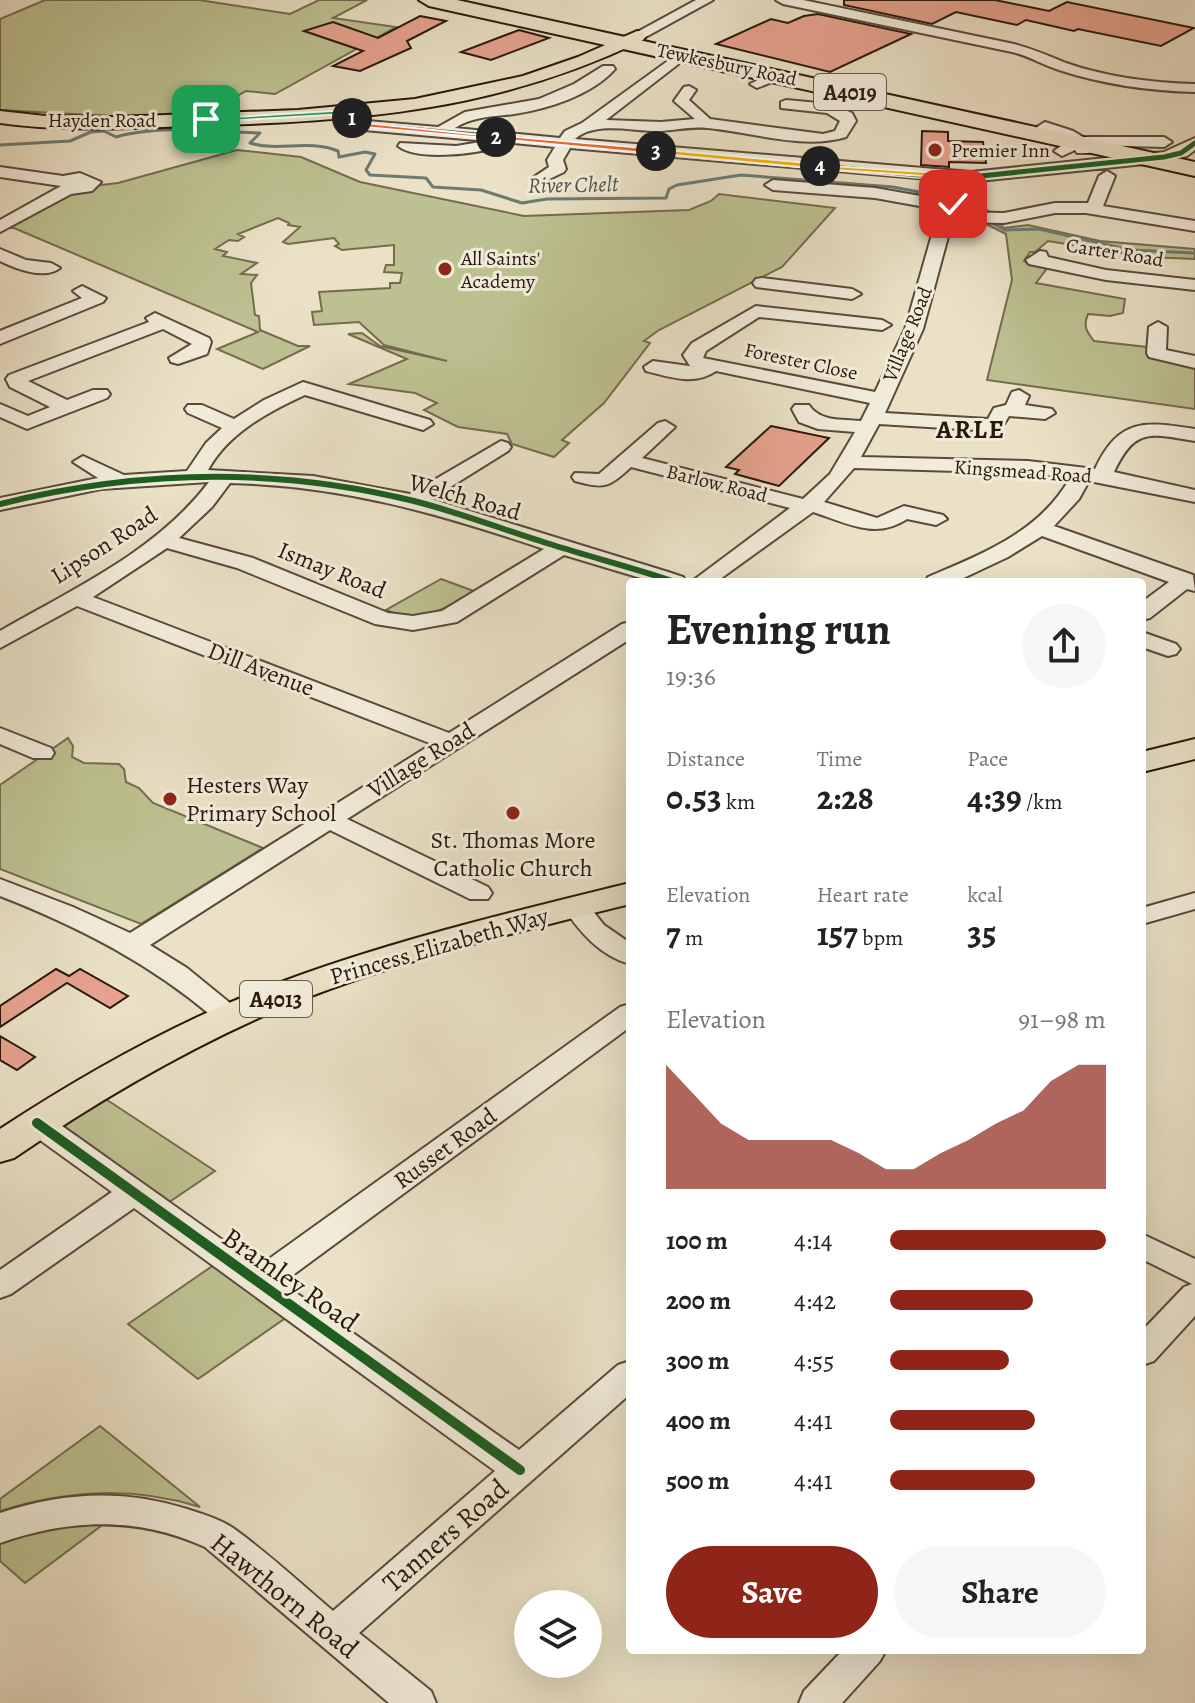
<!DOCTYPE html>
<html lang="en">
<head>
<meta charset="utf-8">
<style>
  :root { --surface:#fff; --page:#f6f6f6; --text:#222; --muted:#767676; --accent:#8f2418 }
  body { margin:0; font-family:Alegreya,serif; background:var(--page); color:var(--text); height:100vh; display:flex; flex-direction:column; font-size:30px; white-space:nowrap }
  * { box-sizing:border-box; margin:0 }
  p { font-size:26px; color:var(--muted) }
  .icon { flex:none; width:44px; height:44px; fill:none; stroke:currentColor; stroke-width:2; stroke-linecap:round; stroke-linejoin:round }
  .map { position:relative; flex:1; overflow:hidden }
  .sheet { position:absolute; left:626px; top:578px; width:520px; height:1076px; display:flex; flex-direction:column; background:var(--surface); border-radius:8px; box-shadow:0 8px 32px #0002 }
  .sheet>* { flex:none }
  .controls { position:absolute; left:514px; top:1590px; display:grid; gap:16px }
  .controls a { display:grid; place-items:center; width:88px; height:88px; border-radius:50%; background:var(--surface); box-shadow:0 8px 32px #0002; font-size:40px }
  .pin { position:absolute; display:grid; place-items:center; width:68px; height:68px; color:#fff; margin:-34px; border-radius:16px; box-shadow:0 4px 12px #0006 }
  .km { position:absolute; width:40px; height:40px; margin:-20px; border-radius:50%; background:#222; color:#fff; font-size:22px; line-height:40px; text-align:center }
  .round { display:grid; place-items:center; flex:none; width:84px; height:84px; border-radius:42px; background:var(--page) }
  .headline { display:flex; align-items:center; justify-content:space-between; height:136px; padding:0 40px }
  h1 { font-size:44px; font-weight:600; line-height:60px }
  .metrics { display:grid; grid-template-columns:repeat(3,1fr); gap:12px; height:136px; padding:8px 40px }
  .metrics div { display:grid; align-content:center }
  .metrics b { font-size:34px; font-weight:600 }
  .metrics small { font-size:22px; font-weight:400 }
  .metrics p { font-size:22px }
  .chart { height:224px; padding:16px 40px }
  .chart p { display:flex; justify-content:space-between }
  .chart svg { width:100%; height:144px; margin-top:8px; fill:var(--accent); opacity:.7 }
  .primary-button { display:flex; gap:16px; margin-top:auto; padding:16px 40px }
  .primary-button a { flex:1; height:92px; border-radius:48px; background:var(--accent); color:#fff; font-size:32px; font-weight:600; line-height:92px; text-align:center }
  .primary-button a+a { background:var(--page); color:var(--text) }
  ul { padding:0 40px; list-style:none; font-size:26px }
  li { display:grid; grid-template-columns:128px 96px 1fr; align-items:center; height:60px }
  li i { height:20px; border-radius:10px; background:var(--accent) }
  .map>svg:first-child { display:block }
  .green { fill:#bdc191; stroke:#746c4f; stroke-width:2 }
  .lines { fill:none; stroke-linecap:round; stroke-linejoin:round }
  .stream { stroke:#6c7b72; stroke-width:3 }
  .building { fill:#e7a38f; stroke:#2a180d; stroke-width:2 }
  .minor-casing { stroke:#5a4a3b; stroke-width:4 }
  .major-casing { stroke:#2a180d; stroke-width:4 }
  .highway-casing { stroke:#2a180d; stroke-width:4 }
  .minor { fill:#f1ecda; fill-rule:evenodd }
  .major { fill:#eae1c6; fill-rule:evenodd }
  .highway { fill:#eae1c6; fill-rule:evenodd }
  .cycleway-far2-casing { stroke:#f1ecda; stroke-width:8 }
  .cycleway-far1-casing { stroke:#f1ecda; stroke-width:10 }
  .cycleway-casing { stroke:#f1ecda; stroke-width:15 }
  .cycleway-far2 { stroke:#1b5e20; stroke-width:5 }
  .cycleway-far1 { stroke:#1b5e20; stroke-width:6 }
  .cycleway { stroke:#1b5e20; stroke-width:10 }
  .split-1 { fill:#22a559; stroke:#fff; stroke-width:2 }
  .split-2 { fill:#f0652b; stroke:#fff; stroke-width:2 }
  .split-3 { fill:#f0652b; stroke:#fff; stroke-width:2 }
  .split-4 { fill:#f5b400; stroke:#fff; stroke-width:2 }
  .split-5 { fill:#f5b400; stroke:#fff; stroke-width:2 }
  .split-6 { fill:#22a559; stroke:#fff; stroke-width:2 }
  .poi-dot { fill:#8f2418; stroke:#f1ecda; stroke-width:3 }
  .labels { text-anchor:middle; stroke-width:6; stroke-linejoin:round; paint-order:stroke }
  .far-street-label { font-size:20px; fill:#2a180d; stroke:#f1ecda }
  .far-poi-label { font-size:20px; fill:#2a180d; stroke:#f1ecda; text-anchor:start }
  .shield { fill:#f1ecda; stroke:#66584a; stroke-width:2 }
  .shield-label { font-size:22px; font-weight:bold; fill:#2a180d }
  .far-water-label { font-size:22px; font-style:italic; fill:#505248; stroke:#f1ecda }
  .street-label { font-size:24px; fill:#2a180d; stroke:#f1ecda }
  .poi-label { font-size:24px; fill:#2a180d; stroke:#f1ecda; text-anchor:start }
  .far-district-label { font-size:26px; font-weight:bold; letter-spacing:2px; fill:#2a180d; stroke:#f1ecda }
  .near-street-label { font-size:28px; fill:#2a180d; stroke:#f1ecda }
</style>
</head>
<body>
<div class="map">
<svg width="1195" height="1703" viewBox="0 0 1195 1703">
  <rect width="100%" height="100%" fill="#eae1c6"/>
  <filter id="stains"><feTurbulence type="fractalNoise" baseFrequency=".0025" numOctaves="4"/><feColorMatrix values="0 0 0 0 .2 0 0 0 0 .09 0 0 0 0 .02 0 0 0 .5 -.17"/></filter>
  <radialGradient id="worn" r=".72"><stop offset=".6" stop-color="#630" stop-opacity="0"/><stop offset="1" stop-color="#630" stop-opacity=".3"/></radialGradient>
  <g class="green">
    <path d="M 45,0 L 199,0 L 290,14 L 319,0 L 367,0 L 333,18 L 396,27 L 275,94 L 246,91 L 204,115 L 129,117 L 0,110 L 0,19 Z"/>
    <path d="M 237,150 L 301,157 L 360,182 L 524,216 L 689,210 L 711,201 L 719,194 L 835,208 L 782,267 L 659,330 L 644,341 L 650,343 L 604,403 L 562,440 L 569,443 L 554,457 L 512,444 L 507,434 L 458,427 L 424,410 L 437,403 L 415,393 L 349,384 L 407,359 L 348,334 L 362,333 L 380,346 L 447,361 L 384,345 L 359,322 L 314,325 L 312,312 L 322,311 L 319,292 L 390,288 L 390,283 L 400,283 L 402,273 L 384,272 L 386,265 L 394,265 L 394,245 L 342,250 L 335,246 L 339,244 L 334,238 L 288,244 L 283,242 L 300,227 L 288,225 L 289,223 L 278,218 L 238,234 L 244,237 L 238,241 L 229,240 L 215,249 L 227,252 L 223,256 L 257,263 L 241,274 L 257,275 L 251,283 L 255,315 L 259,316 L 260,330 L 298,346 L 310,346 L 263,369 L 217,349 L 258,332 L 14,228 L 0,227 L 67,189 L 118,183 Z"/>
    <path d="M 966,203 L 986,209 L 1004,228 L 1028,225 L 1100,241 L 1195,249 L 1195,259 L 1145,257 L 1048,241 L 1035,252 L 1030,252 L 1024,261 L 1048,267 L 1036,283 L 1125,299 L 1123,313 L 1110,316 L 1088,314 C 1083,326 1086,331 1094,341 L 1156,348 L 1195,362 L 1195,409 L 987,380 L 1012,280 L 1006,234 L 960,211 Z"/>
    <path d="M 441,579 L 474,591 C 446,609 419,625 386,610 Z"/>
    <path d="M 68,738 L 73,746 L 72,757 L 84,763 L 119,764 L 124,769 L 126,782 L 139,788 L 153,803 L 263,848 L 141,924 L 0,869 L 0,785 Z"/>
    <path d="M 92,1090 L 215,1171 L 156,1211 L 37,1123 Z"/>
    <path d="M 224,1258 L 297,1310 L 198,1379 L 128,1324 Z"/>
    <path d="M 100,1426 L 200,1507 C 132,1486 67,1490 0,1511 L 0,1499 Z"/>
    <path d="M 109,1520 L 25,1583 L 0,1561 L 0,1541 L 19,1533 Z"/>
  </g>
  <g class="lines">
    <path class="stream" d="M 0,145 L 70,141 L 91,132 L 104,131 L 116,137 C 162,124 211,132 260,133 L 250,143 C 279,152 308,139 338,151 L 339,157 L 365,152 L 375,154 L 366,170 L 370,175 L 426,178 L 433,187 L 481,190 L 522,203 L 547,199 L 666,198 L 669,189 L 677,185 L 741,175 L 893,187 L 977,203 L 994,224 L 1005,230 L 1039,229 L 1130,250 L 1195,253"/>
  </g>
  <g class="building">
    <path d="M 844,0 L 995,0 L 1049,11 L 1067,2 L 1194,28 L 1161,46 L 1078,29 L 1074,31 L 1026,20 L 1017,25 L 956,12 L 932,24 L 844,5 Z"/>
    <path d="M 818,14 L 911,34 L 830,72 L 716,44 L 771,19 L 788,23 L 804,16 Z"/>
    <path d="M 420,16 L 446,21 L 407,41 L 411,48 L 360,71 L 333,66 L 363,51 L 304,31 L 333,22 L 378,38 Z"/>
    <path d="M 519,30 L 549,38 L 491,60 L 461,52 Z"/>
    <path d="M 922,131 L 948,132 L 948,141 L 983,142 L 986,163 L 949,162 L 949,167 L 921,165 Z"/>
    <path d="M 771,426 L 829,438 L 779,486 L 735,474 L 739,470 L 726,467 Z"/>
    <path d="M 56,969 L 69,976 L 80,969 L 128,996 L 110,1008 L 67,983 L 0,1027 L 0,1006 Z"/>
    <path d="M 0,1036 L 22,1049 L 35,1057 L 17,1070 L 0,1060 Z"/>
  </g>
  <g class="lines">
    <defs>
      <g id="minor">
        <path d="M 696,0 L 713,0 L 642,39 L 630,36 Z"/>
        <path d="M 776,0 L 803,0 L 1014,44 C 1033,49 1049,56 1066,63 C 1106,77 1153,83 1195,84 L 1195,92 C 1150,91 1102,84 1059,70 C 1043,65 1029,56 1012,52 L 783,4 Z"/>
        <path d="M 676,55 L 683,59 L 681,62 L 606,120 L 661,122 L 695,119 L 674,101 L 684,87 L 689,86 L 696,90 L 689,100 L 710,119 L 823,134 L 835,131 L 840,121 L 827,113 L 781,108 L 781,102 L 786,100 L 830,104 L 852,113 L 856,121 L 846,137 C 803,150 752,132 707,128 C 689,126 670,132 652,131 C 627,130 594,122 575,139 L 971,172 L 1164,152 L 1195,138 L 1195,150 L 1187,156 L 1164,162 L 979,181 L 957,212 L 1004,213 L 1055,203 L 1088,203 L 1099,176 L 1107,171 L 1115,176 L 1103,206 L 1195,221 L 1195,231 L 1086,213 L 1055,213 L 1004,223 L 952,222 L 923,329 L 885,413 L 988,419 L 994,408 L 1006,405 L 1012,392 L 1019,390 L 1029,396 L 1025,405 L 1052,409 L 1055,413 L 1045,419 L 1009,416 L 1001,429 L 994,431 L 879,424 L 861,457 L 1028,461 L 1095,469 C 1119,418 1144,421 1195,429 L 1195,441 C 1150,434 1135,427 1114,472 L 1195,490 L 1195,502 L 1089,481 L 1079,499 L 1054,526 L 1193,575 L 1195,591 L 1187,589 L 1150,618 L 1142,620 L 1142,602 L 1169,582 L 1042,536 L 1008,557 L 955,582 L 925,582 L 928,577 C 982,554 1040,532 1070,478 L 1028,473 L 854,468 L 824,502 L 877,518 L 904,506 L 943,515 L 947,519 L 936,525 L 907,519 C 875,540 847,523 813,512 L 716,582 L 691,582 L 790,508 L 631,467 C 608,488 605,489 575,481 L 572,477 L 575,473 L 599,474 L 658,423 L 665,421 L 675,427 L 642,458 L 803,499 L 830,474 L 855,432 L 818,429 L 799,422 L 792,409 L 795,405 L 809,405 C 820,422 842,419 861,421 L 870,403 L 716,371 C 694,386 670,377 646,371 L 644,367 L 653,361 L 696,367 L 690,366 L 683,355 L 692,343 L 756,306 L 882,320 L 891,325 L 882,330 L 759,317 L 706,351 L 703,358 L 875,392 L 905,329 L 937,217 L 942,210 L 875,198 L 773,190 L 765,185 L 773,180 L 875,188 L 949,201 L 963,182 L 570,148 L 563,160 L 566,169 L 564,172 L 539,184 L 531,179 L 549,167 L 547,160 L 555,147 L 492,141 L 497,145 L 495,148 C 471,154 417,161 398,146 L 400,143 L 456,146 L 487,141 L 364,130 L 348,123 L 340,112 L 348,107 L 367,121 L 438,127 L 465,112 L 539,99 L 574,84 L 603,66 L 613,66 L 615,69 C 592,95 548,109 514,114 C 493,117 473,116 455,128 L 560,138 L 565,131 L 582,123 Z"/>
        <path d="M 777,71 L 782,72 L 782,78 L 757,88 L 750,84 Z"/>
        <path d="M 1045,122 L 1073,131 L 1083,137 L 1164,137 L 1172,142 L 1164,147 L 1091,145 L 1089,153 L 1077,153 L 1075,150 L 1062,156 L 1054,151 L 1068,141 L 1040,130 L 1037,127 Z"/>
        <path d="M 0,167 L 63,176 L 80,173 L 101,182 L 92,191 L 71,194 L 0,232 L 0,220 L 61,186 L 0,177 Z"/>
        <path d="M 0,249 L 26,260 L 51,263 L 60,268 C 45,280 16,269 0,261 Z"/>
        <path d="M 1040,251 L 1046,252 L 1048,257 L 1106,270 L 1195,280 L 1195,290 L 1106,280 L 1029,264 L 1026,260 Z"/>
        <path d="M 762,278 L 852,289 L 861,294 L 852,299 L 756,287 L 753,283 L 756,279 Z"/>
        <path d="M 82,286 L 106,298 L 103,302 L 0,344 L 0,331 L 82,298 L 73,291 Z"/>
        <path d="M 155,313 L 209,338 L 211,342 L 207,354 L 178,364 L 171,362 L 169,358 L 192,344 L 163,329 L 28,381 L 67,400 L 93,390 L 107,390 L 110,394 L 107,398 L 27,429 L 0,417 L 0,404 L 28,416 L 50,407 L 10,387 L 6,379 L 9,375 L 149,322 L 146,318 Z"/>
        <path d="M 1158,322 L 1167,327 L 1166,350 L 1195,356 L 1195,368 L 1149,357 L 1147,353 L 1149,327 Z"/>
        <path d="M 303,382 L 430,420 L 433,424 L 423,430 L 305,395 C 268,412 228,433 208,470 L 313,476 L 410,494 L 501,441 L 508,443 L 511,447 L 508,451 L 431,499 L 668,572 L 683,577 L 686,582 L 654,582 L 564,555 L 457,622 L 413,630 L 375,624 L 237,568 L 167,548 L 93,597 L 449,733 L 622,624 L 630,622 L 630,639 L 347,819 L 488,887 L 492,893 L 488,899 L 470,899 L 330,830 L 150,945 L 187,968 L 241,1012 L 245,1018 L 241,1024 L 231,1027 L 221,1024 C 155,966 82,928 0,896 L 0,879 L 73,907 L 130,933 L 432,744 L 77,606 L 0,648 L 0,631 C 73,589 157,551 209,482 L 101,489 L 0,510 L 0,498 L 98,478 L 73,462 L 83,456 L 124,475 L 187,471 L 206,443 L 222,428 L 188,413 L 185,409 L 188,405 L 202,405 L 234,419 L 264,400 ZM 230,483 C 345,486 436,513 544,549 L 442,611 L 413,616 L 388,613 L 253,558 L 179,538 L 212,507 Z"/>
        <path d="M 1142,632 L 1176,644 L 1180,649 L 1176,654 L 1168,656 L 1142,647 Z"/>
        <path d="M 0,728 L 51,748 L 54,753 L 51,758 L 33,758 L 0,744 Z"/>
        <path d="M 1195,893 L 1195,909 L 1142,924 L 1142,908 Z"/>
        <path d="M 576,899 L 585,901 L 604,925 L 630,943 L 630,964 C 600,956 579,931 563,907 L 567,901 Z"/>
        <path d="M 630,1004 L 630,1027 L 282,1283 L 519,1450 L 618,1365 L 630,1361 L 630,1394 L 359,1633 L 431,1691 L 436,1703 L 389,1703 L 205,1547 C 137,1516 70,1519 0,1543 L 0,1513 C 63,1492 123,1489 187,1509 C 202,1514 220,1519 233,1528 C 268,1553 300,1583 333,1611 L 495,1471 L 134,1208 L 11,1294 L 0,1298 L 0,1270 L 112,1192 L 26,1130 L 22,1123 L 26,1116 L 37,1113 L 48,1116 L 259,1266 L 620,1007 Z"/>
        <path d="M 1142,1234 L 1195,1259 L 1195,1316 L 1154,1361 L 1142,1365 L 1142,1331 L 1184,1287 L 1192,1284 L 1142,1259 Z"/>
        <path d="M 843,1650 L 886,1650 L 880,1661 L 842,1703 L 799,1703 L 804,1691 Z"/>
      </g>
      <g id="major">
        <path d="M 637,31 L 643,32 L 646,36 L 643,40 C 494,112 358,121 194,126 C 129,128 65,132 0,123 L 0,111 L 45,116 L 114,117 L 298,110 L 415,99 L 523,76 L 578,57 Z"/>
        <path d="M 1195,739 L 1195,759 L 1142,772 L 1142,752 Z"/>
        <path d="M 630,883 L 630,904 C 516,932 400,960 291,1004 C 193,1045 102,1098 14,1158 L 0,1162 L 0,1129 C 84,1074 174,1023 268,987 C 385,942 508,913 630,883 Z"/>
      </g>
      <path id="highway" d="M 419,0 L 457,0 L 1195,162 L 1195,176 L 429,6 Z"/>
    </defs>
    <use href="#minor" class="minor-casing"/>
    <use href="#major" class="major-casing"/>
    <use href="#highway" class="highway-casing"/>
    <use href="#minor" class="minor"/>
    <use href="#major" class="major"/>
    <use href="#highway" class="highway"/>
    <defs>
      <path id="cycleway-far2" d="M 348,112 L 353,120 L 364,125 L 921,175 L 971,177 L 1164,157 L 1181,153 L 1195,143"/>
      <path id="cycleway-far1" d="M 0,504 C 137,470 277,467 414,501 C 461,513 507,531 553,545 C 594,558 635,568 675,582"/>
      <path id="cycleway" d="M 37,1123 L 520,1470"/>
    </defs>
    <use href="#cycleway-far2" class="cycleway-far2-casing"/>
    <use href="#cycleway-far1" class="cycleway-far1-casing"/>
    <use href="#cycleway" class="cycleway-casing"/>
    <use href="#cycleway-far2" class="cycleway-far2"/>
    <use href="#cycleway-far1" class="cycleway-far1"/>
    <use href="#cycleway" class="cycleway"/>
  </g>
  <path class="split-1" d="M 348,110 L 355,120 L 350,120 L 346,114 L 206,122 L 202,119 Z"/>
  <path class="split-2" d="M 350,116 L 366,123 L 500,137 L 496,139 L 364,127 L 350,120 Z"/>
  <path class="split-3" d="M 494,135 L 656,149 L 660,151 L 656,154 L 496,139 Z"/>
  <path class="split-4" d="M 656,149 L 820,164 L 824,166 L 820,169 L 653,153 Z"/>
  <path class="split-5" d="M 817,165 L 971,175 L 975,177 L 975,184 L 968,185 L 967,179 L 820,169 Z"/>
  <path class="split-6" d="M 971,181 L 974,185 L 956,205 L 950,205 Z"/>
  <g class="poi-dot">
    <circle cx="935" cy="150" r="8"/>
    <circle cx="445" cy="269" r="8"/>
    <circle cx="170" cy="799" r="8"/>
    <circle cx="513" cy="813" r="8"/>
  </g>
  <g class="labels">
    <g class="far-street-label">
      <text transform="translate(727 64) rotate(12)" y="7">Tewkesbury Road</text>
      <text x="102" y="127">Hayden Road</text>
      <text transform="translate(1115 252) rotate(9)" y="7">Carter Road</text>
      <text transform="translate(907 334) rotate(-68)" y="7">Village Road</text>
      <text transform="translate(801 361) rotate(12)" y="7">Forester Close</text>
      <text transform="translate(1023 471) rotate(4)" y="7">Kingsmead Road</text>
      <text transform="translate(717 483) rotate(14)" y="7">Barlow Road</text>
    </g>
    <g class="far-poi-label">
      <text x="951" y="157">Premier Inn</text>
      <text x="461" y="265">All Saints'<tspan x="461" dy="23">Academy</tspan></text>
    </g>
    <g class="shield">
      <rect x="814" y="74" width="72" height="36" rx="6"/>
      <rect x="240" y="981" width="72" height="36" rx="6"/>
    </g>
    <g class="shield-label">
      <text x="850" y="100">A4019</text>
      <text x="276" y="1007">A4013</text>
    </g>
    <g class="far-water-label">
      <text transform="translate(573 184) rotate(-1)" y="8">River Chelt</text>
    </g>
    <g class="street-label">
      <text transform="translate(465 497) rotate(16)" y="8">Welch Road</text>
      <text transform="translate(104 545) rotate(-33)" y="8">Lipson Road</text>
      <text transform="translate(332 570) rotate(22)" y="8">Ismay Road</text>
      <text transform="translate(261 669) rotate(21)" y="8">Dill Avenue</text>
      <text transform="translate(421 760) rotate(-32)" y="8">Village Road</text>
      <text transform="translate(439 946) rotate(-16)" y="8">Princess Elizabeth Way</text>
      <text transform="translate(445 1148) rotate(-36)" y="8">Russet Road</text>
    </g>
    <g class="poi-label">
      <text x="186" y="793">Hesters Way<tspan x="186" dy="28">Primary School</tspan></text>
      <text x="513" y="848" text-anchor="middle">St. Thomas More<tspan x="513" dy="28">Catholic Church</tspan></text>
    </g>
    <g class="far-district-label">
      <text x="971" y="438">ARLE</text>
    </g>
    <g class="near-street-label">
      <text transform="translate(291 1279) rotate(35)" y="10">Bramley Road</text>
      <text transform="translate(445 1535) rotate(-41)" y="10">Tanners Road</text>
      <text transform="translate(285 1595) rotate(39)" y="10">Hawthorn Road</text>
    </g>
  </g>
  <rect width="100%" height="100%" filter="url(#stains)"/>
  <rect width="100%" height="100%" fill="url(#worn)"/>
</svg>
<div class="controls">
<a><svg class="icon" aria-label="layers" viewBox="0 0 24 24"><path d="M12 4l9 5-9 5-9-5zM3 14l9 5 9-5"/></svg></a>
</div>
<div class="pin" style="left:206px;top:119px;background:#1e9e55"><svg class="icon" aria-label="arrive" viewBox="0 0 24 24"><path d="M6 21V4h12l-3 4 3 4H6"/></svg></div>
<div class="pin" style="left:953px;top:204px;background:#d93025"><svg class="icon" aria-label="check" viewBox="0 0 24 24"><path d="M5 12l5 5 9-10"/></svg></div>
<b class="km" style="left:352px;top:118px">1</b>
<b class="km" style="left:496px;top:137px">2</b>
<b class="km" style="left:656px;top:151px">3</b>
<b class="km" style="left:820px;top:166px">4</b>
<section class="sheet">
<div class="headline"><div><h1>Evening run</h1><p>19:36</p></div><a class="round"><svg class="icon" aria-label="share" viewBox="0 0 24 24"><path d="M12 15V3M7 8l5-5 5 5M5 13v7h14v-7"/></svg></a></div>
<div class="metrics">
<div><p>Distance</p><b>0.53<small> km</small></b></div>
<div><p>Time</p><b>2:28</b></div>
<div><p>Pace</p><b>4:39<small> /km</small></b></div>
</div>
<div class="metrics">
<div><p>Elevation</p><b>7<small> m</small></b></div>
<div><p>Heart rate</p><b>157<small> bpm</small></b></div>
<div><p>kcal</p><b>35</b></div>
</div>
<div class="chart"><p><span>Elevation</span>91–98 m</p>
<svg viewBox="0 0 160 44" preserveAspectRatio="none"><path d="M0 44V6L10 15L20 24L30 29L40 29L50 29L60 29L70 33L80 38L90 38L100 33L110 29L120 24L130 20L140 11L150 6L160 6V44z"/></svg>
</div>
<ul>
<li><b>100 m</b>4:14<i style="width:100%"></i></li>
<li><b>200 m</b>4:42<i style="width:66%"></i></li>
<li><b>300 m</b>4:55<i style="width:55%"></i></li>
<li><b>400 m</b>4:41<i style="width:67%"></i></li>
<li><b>500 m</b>4:41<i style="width:67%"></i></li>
</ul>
<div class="primary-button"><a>Save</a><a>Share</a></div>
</section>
</div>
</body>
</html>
